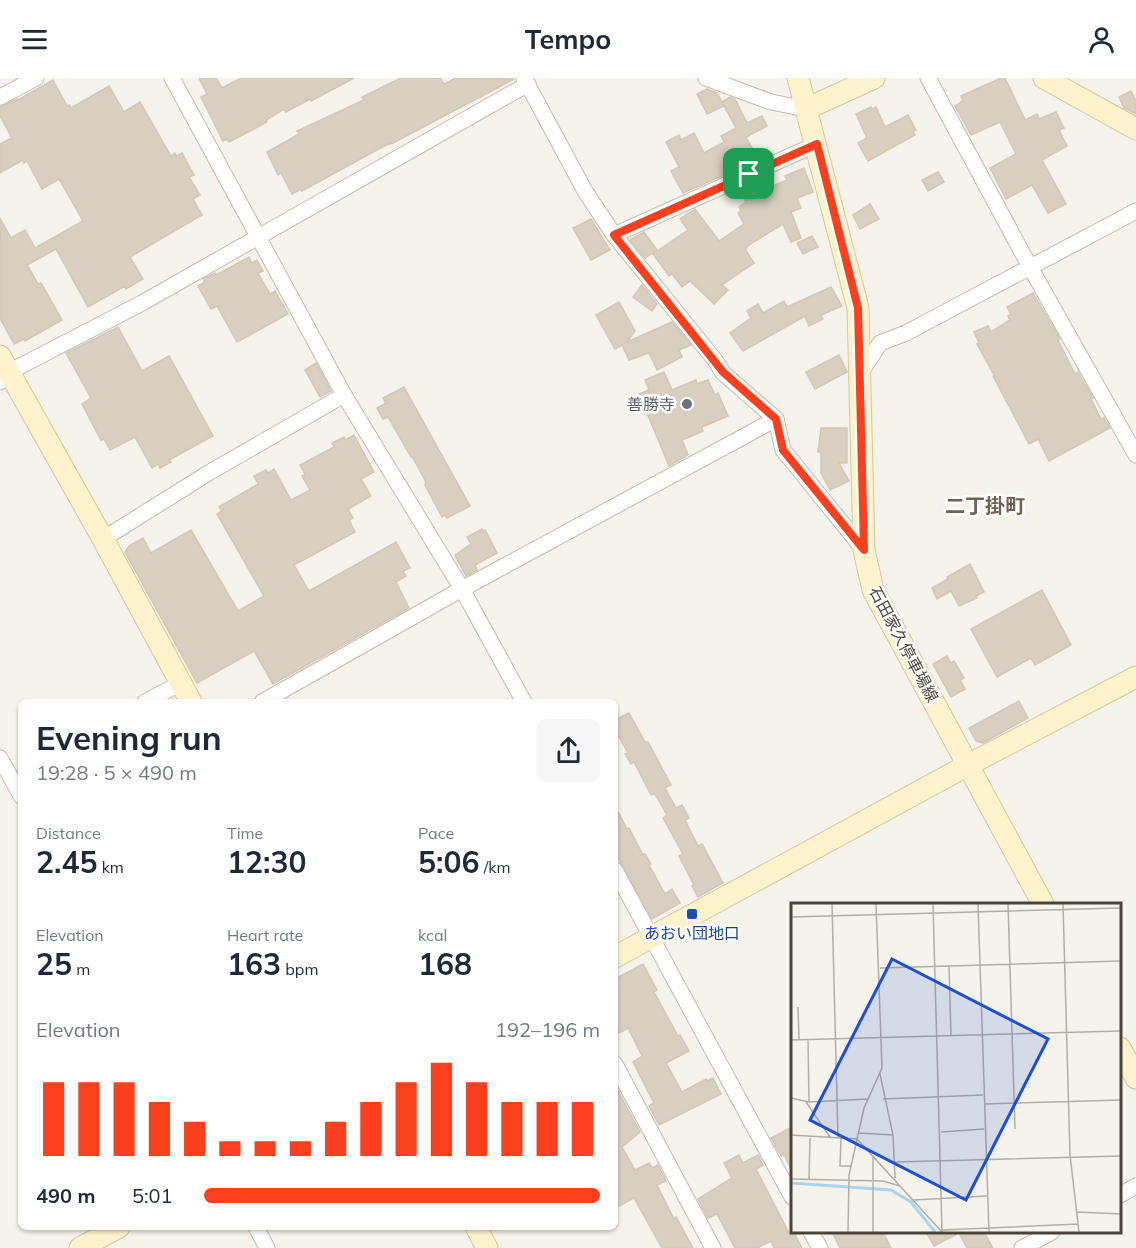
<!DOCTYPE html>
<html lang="en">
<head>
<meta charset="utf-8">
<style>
  :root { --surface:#fff; --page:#f6f6f7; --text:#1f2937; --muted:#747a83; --accent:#fc3f1d }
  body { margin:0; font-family:Mulish,"Noto Sans JP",sans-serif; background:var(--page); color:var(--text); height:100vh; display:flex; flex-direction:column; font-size:22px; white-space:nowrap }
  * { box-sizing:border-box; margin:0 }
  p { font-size:20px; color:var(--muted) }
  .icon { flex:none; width:33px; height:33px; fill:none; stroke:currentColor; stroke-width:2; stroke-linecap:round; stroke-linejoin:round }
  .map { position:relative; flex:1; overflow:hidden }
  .details { position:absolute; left:18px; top:621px; width:600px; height:531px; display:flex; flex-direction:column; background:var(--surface); border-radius:9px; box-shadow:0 2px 4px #0004 }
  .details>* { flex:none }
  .pin { position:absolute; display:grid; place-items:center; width:51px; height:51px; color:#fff; margin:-26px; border-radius:12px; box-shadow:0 3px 9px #0006 }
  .round { display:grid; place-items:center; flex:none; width:63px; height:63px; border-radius:9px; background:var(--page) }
  .summary { display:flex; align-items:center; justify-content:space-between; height:102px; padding:0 18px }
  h1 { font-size:33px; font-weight:700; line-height:45px }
  .figures { display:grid; grid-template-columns:repeat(3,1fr); gap:9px; height:102px; padding:6px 18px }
  .figures div { display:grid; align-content:center }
  .figures b { font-size:30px; font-weight:700 }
  .figures small { font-size:16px; font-weight:400 }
  .figures p { font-size:16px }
  .chart { height:168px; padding:12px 18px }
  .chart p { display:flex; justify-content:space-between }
  .chart svg { width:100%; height:108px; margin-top:6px; stroke:var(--accent); stroke-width:6 }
  ul { padding:0 18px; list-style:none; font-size:20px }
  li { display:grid; grid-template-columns:96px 72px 1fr; align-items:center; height:45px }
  li i { height:15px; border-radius:8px; background:var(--accent) }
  header { display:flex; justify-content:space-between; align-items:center; height:78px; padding:0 18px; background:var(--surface); font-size:27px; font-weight:700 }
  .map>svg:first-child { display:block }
  .building { fill:#d8cfc1; stroke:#d3c7b4; stroke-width:1.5 }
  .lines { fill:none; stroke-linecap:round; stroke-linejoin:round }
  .street-casing { stroke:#c2bbae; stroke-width:17 }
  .secondary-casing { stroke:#d6c79b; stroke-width:23 }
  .street { stroke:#fff; stroke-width:15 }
  .secondary { stroke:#fff3cd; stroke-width:21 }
  .route-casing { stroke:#fff; stroke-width:12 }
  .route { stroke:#fc3f1d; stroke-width:8 }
  .worship-dot { fill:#6b7280; stroke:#fff; stroke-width:2 }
  .transit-dot { fill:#1a4fb4; stroke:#fff; stroke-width:2 }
  .labels { text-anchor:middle; stroke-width:5; stroke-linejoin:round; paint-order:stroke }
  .worship-label { font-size:16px; fill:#5b616d; stroke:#fff; text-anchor:end }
  .street-label { font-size:16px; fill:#4b4439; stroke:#fff }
  .transit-label { font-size:16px; fill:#164399; stroke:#fff }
  .quarter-label { font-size:20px; font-weight:bold; fill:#6e6250; stroke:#fff }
  .inset-river { fill:none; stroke:#a9d4f2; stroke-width:3 }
  .inset-road { fill:none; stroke:#b2ada4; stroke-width:1.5 }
  .view { fill:#1d4ed8; fill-opacity:0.15; stroke:#1d4ed8; stroke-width:3 }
  .inset-edge { fill:none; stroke:#4b4439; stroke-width:3 }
</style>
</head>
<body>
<header><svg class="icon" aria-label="menu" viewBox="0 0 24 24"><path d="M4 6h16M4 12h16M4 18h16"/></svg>Tempo<svg class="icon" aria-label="person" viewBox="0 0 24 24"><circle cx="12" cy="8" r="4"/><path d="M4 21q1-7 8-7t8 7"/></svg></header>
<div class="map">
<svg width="1136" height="1170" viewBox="0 0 1136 1170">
  <rect width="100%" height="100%" fill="#f6f3ec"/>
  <g class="building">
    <path d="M 199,0 L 216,0 L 222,10 L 241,0 L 354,0 L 311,23 L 310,21 L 286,34 L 284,31 L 266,42 L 267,44 L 229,64 L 227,61 L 223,63 L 201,19 L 207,16 Z"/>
    <path d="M 401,0 L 440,0 L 444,6 L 456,0 L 514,1 L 393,65 L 386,67 L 302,113 L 301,111 L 292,116 L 281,95 L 278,97 L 267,74 L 299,56 L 297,53 L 364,22 L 362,19 Z"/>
    <path d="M 1001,0 L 1005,0 L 1025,42 L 1037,36 L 1039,41 L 1056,34 L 1064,50 L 1059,52 L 1067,68 L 1042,82 L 1066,126 L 1048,135 L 1032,107 L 1006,121 L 990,90 L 1016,76 L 1000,44 L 971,57 L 955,28 L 963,23 L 961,18 Z"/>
    <path d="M 53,2 L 67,28 L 69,27 L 71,30 L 109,8 L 124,34 L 140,24 L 171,78 L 175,75 L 177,78 L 182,75 L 194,97 L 189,99 L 200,117 L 193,121 L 202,137 L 130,179 L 143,201 L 126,211 L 125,208 L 88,229 L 56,171 L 27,187 L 38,206 L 41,205 L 62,242 L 25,263 L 24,261 L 14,266 L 0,240 L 0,140 L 11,160 L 25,152 L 35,170 L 83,143 L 59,101 L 42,111 L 27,83 L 24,85 L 23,82 L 0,95 L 0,66 L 12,60 L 0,38 L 0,29 L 17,21 L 18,22 Z"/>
    <path d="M 707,11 L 717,15 L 724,28 L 707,36 L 697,16 Z"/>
    <path d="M 1131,13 L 1136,23 L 1136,36 L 1124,30 L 1119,19 Z"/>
    <path d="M 730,19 L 735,21 L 747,45 L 762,38 L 767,48 L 746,59 L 759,82 L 683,115 L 671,93 L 679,89 L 666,64 L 679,57 L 681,62 L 694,55 L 704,75 L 724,64 L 721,58 L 736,50 L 722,24 Z"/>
    <path d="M 871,29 L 872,31 L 876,29 L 885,49 L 908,37 L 916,52 L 913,53 L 915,57 L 868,83 L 858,65 L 867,60 L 856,36 Z"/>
    <path d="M 804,90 L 813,114 L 797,120 L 801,130 L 791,134 L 801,160 L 791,164 L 783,146 L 749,167 L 745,171 L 754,185 L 722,207 L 728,212 L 714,226 L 690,203 L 682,209 L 672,196 L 669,198 L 653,176 L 688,152 L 680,141 L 695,131 L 719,163 L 744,146 L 738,135 L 741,133 L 739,129 L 746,124 L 739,112 L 761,102 L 765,111 L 787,102 L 785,98 Z"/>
    <path d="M 938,94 L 944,104 L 928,113 L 922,102 Z"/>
    <path d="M 870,126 L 879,141 L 860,151 L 853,137 Z"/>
    <path d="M 591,141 L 610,172 L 591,182 L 573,150 Z"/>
    <path d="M 644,154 L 657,172 L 645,180 L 630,162 Z"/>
    <path d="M 812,158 L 818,169 L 803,176 L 797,165 Z"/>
    <path d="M 249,179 L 252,185 L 257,182 L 263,193 L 258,195 L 270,216 L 275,213 L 288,236 L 237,264 L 217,228 L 211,231 L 198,208 L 205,204 L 203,201 L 215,195 L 216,197 Z"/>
    <path d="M 642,207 L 657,226 L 652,233 L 633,219 Z"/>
    <path d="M 831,209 L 842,228 L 821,237 L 823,241 L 809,248 L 805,238 L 743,273 L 730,255 L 751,240 L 747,233 L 758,226 L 763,235 L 784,223 L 787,229 Z"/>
    <path d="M 1033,215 L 1060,261 L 1058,262 L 1075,296 L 1078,294 L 1093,320 L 1091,321 L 1101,341 L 1104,340 L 1110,350 L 1049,383 L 1038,361 L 1029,366 L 993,298 L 994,297 L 977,266 L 979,265 L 974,254 L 988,248 L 991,254 L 1010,242 L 1008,238 L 1011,236 L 1007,229 Z"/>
    <path d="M 619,224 L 635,253 L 627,264 L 672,244 L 691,267 L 679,272 L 682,279 L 657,292 L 649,275 L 629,282 L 622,267 L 615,271 L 596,237 Z"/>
    <path d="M 118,249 L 142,293 L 169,278 L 213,358 L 169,382 L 171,384 L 160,390 L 158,386 L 152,390 L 135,359 L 110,372 L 104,361 L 101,362 L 82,326 L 91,320 L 66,275 Z"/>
    <path d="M 839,277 L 847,294 L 815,311 L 806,294 Z"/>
    <path d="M 316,285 L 331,313 L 320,319 L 305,292 Z"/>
    <path d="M 664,294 L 672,312 L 696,302 L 697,306 L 708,302 L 715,317 L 718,315 L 728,338 L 702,349 L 703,353 L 682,362 L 688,377 L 669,388 L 639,316 L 649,312 L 645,302 Z"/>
    <path d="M 404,309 L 470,428 L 447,440 L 445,437 L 442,439 L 425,407 L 426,404 L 412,378 L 411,379 L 388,339 L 383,341 L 377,330 L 386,325 L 383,320 Z"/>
    <path d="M 821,350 L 847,350 L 847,385 L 839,385 L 849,403 L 830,412 L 821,395 L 821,374 L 818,374 Z"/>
    <path d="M 354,357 L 374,394 L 361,401 L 371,418 L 348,431 L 353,440 L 349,442 L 355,454 L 294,487 L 309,513 L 396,464 L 410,490 L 403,493 L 406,498 L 396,504 L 409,530 L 273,606 L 254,573 L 197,605 L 125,474 L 129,468 L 143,460 L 151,475 L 191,452 L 238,533 L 264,518 L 217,436 L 222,433 L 219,429 L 258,406 L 254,398 L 266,392 L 268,395 L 274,391 L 291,422 L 310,412 L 302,398 L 305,396 L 300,387 L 334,369 L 332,365 L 344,359 L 345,362 Z"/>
    <path d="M 482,451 L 483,453 L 485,452 L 497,475 L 475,487 L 477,492 L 466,498 L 455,477 L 471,466 L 467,459 Z"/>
    <path d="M 970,486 L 984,514 L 976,518 L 977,520 L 959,528 L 951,513 L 937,521 L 932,510 L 948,501 L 947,499 Z"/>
    <path d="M 1042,512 L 1071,567 L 1035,587 L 1031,580 L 997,599 L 971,551 Z"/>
    <path d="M 947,578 L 951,585 L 954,583 L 964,600 L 960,602 L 965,611 L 951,619 L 933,586 Z"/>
    <path d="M 1019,623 L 1028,640 L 983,665 L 976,663 L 969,650 Z"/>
    <path d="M 629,635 L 645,664 L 648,664 L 671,707 L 665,710 L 676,730 L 682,727 L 689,740 L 685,742 L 698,768 L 702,766 L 723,805 L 698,819 L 692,808 L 694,807 L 679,778 L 683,776 L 663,740 L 667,737 L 655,716 L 651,717 L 634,684 L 631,686 L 625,676 L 628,675 L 615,652 L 615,642 Z"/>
    <path d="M 615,728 L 627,751 L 629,750 L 643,777 L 645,776 L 651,786 L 649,787 L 665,816 L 672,811 L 680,825 L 652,841 L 615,774 Z"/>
    <path d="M 643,886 L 657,912 L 654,914 L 678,958 L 680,957 L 689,973 L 666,985 L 682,1014 L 706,1001 L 707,1003 L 713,1000 L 721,1016 L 659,1047 L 649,1028 L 654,1025 L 633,984 L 642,978 L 628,950 L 619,955 L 615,947 L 615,901 Z"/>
    <path d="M 615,1007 L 640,1054 L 622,1069 L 635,1092 L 649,1085 L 652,1090 L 658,1087 L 666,1103 L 657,1107 L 674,1141 L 676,1139 L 693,1170 L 662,1170 L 634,1120 L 615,1130 Z"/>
    <path d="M 792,1049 L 792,1093 L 784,1076 L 781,1078 L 771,1060 Z"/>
    <path d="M 739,1077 L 743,1085 L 758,1077 L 763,1087 L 756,1091 L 790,1157 L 794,1155 L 802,1170 L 774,1170 L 771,1163 L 757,1170 L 735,1170 L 717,1136 L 708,1140 L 698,1121 L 732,1100 L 724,1085 Z"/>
    <path d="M 832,1154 L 883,1154 L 891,1170 L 840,1170 Z"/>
    <path d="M 926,1154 L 984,1154 L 993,1170 L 967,1170 L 959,1155 L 934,1168 Z"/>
  </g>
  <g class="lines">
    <defs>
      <g id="street">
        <path d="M 172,0 L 344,317 L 462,511 L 524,624"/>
        <path d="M 524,0 L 585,113 L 614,157 L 715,282 L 723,295 L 776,341 L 783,372 L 864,472"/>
        <path d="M 706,0 L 771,24 L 806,31"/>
        <path d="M 928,0 L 1030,189 L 1136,377"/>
        <path d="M 0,19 L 36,0"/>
        <path d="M 614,157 L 817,66"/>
        <path d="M 860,296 L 880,265 L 906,255 L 1136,133"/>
        <path d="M 0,304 L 9,294 L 142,225 L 528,6"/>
        <path d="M 103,461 L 210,394 L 344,317"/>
        <path d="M 145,624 L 181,605"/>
        <path d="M 262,624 L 462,511 L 776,341"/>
        <path d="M 0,680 L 21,718"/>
        <path d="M 615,792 L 792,1119"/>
        <path d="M 615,986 L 713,1170"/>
        <path d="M 1120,1117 L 1136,1108"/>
        <path d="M 256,1149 L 267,1170"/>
        <path d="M 811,1154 L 820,1170"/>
        <path d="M 1022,1170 L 1052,1154"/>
      </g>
      <g id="secondary">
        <path d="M 798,0 L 858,230 L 864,472 L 873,512 L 1043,826"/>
        <path d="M 1044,0 L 1136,51"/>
        <path d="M 806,31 L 874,0"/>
        <path d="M 0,278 L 103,461 L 191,624"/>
        <path d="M 615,879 L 968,687 L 1136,599"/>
        <path d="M 1120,970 L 1136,1000"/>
        <path d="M 476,1149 L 487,1170"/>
        <path d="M 80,1170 L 119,1149"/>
      </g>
    </defs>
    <use href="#street" class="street-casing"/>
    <use href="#secondary" class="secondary-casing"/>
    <use href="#street" class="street"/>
    <use href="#secondary" class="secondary"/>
  </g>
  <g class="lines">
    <defs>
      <path id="route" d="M 817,66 L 858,230 L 864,472 L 783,372 L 776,341 L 723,294 L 614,157 Z"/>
    </defs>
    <use href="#route" class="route-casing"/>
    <use href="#route" class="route"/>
  </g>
  <circle class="worship-dot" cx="687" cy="326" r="6"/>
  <rect class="transit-dot" x="686" y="830" width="12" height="12" rx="3"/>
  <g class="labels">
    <g class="worship-label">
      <text x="675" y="332">善勝寺</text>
    </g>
    <g class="street-label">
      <text transform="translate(904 566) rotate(62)" y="6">石田家久停車場線</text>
    </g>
    <g class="transit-label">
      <text x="692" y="861">あおい団地口</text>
    </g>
    <g class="quarter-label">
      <text x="985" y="435">二丁掛町</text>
    </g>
  </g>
  <g transform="translate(791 825)">
    <rect width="330" height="330" fill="#f6f3ec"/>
    <path class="inset-river" d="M 0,280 L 100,287 L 120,299 L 144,329"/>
    <path class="inset-road" d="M 41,1 L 47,235M 142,1 L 151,329M 187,1 L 198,329M 217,1 L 224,226M 272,1 L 279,252 L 288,329M 0,14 L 330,5M 158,63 L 160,133M 89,65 L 330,58M 7,104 L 8,136M 17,136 L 18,199M 0,137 L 330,128M 89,171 L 102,232 L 104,275M 0,195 L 18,199 L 77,196M 92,196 L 192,192M 15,199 L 39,234M 193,201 L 330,197M 150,229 L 193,226M 67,230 L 102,232M 0,232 L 66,236 L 151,329M 50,235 L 49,263 L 60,263M 82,253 L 82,329M 103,259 L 330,253M 0,276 L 92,278 L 109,283M 18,277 L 19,235M 122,297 L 196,293M 286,309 L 330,311M 151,327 L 287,321M 57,329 L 58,272 L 73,205 L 91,165 L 85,1"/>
    <path class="view" d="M 101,56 L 257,136 L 175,297 L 19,217 Z"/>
    <rect width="330" height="330" class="inset-edge"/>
  </g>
</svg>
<div class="pin" style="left:749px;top:96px;background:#1e9e55"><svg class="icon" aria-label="arrive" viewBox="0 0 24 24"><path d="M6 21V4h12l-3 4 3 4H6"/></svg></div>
<section class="details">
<div class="summary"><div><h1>Evening run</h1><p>19:28 · 5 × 490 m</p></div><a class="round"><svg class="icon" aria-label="share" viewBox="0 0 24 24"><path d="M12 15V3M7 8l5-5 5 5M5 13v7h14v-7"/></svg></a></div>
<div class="figures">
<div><p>Distance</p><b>2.45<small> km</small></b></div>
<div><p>Time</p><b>12:30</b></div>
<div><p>Pace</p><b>5:06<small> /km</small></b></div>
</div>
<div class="figures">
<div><p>Elevation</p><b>25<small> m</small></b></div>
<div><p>Heart rate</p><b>163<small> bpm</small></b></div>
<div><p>kcal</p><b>168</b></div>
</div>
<div class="chart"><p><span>Elevation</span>192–196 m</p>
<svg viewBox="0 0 160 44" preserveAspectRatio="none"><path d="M5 44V14M15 44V14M25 44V14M35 44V22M45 44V30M55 44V38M65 44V38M75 44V38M85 44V30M95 44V22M105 44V14M115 44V6M125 44V14M135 44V22M145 44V22M155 44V22"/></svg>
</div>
<ul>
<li><b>490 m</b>5:01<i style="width:100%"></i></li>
</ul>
</section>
</div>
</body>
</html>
